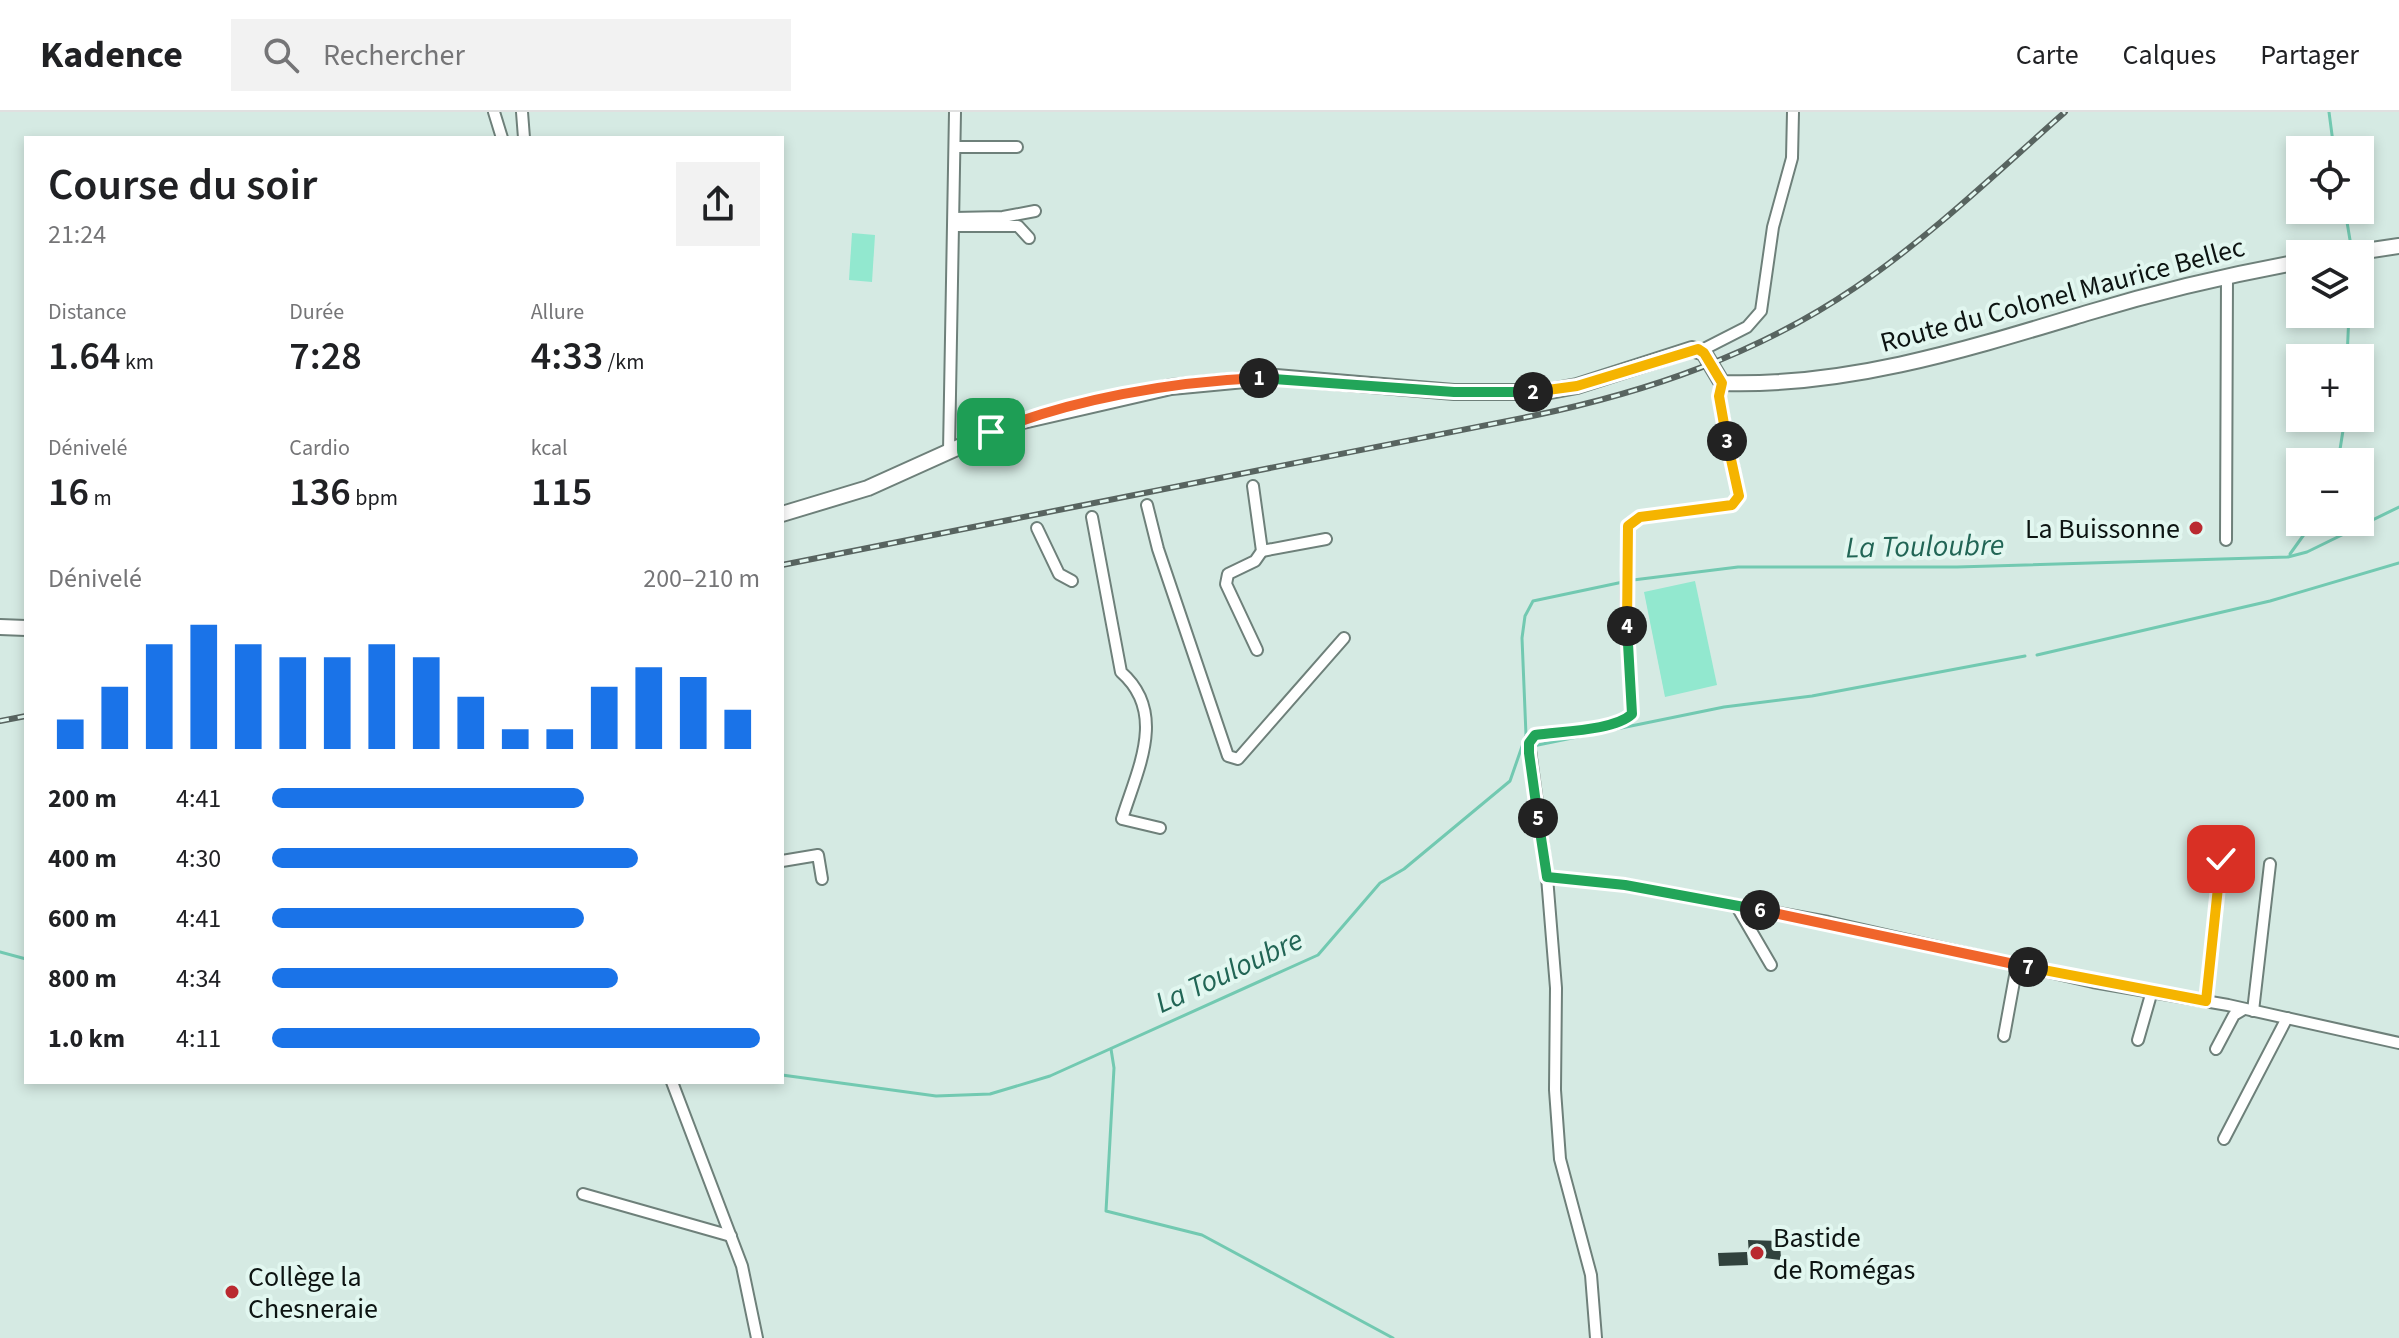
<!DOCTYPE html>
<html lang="fr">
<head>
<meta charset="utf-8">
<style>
  :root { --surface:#fff; --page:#f2f2f2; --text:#202124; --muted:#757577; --line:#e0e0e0; --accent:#1a73e8 }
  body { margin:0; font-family:"Source Sans 3",sans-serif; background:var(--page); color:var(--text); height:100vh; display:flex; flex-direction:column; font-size:30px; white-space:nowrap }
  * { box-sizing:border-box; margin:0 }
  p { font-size:26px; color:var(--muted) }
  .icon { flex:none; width:44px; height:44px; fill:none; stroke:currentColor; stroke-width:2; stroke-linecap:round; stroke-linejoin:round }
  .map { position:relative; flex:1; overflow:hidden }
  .side { position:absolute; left:24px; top:24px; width:760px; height:948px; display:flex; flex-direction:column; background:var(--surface); border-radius:0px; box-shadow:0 4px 12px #0003 }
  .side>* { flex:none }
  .fabs { position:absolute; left:2286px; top:24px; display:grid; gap:16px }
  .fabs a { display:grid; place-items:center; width:88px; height:88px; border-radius:0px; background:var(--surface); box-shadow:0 4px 12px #0003; font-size:40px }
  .pin { position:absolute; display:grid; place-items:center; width:68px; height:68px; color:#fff; margin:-34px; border-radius:16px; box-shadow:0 4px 12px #0006 }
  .km { position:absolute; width:40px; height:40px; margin:-20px; border-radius:50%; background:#222; color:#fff; font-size:22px; line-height:40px; text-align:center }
  .round { display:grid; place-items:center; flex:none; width:84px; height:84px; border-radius:0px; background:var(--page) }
  .head { display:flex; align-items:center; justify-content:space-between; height:136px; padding:0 24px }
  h1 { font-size:44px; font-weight:600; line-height:60px }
  .metrics { display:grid; grid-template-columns:repeat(3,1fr); gap:12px; height:136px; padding:8px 24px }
  .metrics div { display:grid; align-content:center }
  .metrics b { font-size:40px; font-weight:600 }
  .metrics small { font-size:22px; font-weight:400 }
  .metrics p { font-size:22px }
  .chart { height:224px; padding:16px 24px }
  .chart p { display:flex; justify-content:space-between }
  .chart svg { width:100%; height:144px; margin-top:8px; stroke:var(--accent); stroke-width:6 }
  ul { padding:0 24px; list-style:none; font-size:26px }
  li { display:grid; grid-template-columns:128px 96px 1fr; align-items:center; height:60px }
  li i { height:20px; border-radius:10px; background:var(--accent) }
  header { display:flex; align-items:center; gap:48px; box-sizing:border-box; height:112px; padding:0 40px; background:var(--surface); border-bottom:2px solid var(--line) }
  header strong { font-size:38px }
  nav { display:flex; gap:44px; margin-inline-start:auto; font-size:28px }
  .search { width:560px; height:72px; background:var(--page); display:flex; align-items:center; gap:20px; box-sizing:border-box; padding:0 28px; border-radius:0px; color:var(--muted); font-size:30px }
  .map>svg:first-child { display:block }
  .green { fill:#92e8cf }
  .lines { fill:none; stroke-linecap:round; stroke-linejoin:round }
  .stream { stroke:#72c9b1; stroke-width:3 }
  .building { fill:#31423d }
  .street-casing { stroke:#6e807a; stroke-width:14 }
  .secondary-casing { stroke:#6e807a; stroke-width:18 }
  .street { stroke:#fff; stroke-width:10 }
  .secondary { stroke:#fff; stroke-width:14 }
  .rail-casing { stroke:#586460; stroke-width:6 }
  .rail { stroke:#e2f7f0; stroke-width:3; stroke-dasharray:9; stroke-linecap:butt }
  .split-1-casing { stroke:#fff; stroke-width:16 }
  .split-2-casing { stroke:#fff; stroke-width:16 }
  .split-3-casing { stroke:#fff; stroke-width:16 }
  .split-4-casing { stroke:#fff; stroke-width:16 }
  .split-5-casing { stroke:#fff; stroke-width:16 }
  .split-6-casing { stroke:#fff; stroke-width:16 }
  .split-7-casing { stroke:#fff; stroke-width:16 }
  .split-8-casing { stroke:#fff; stroke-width:16 }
  .split-1 { stroke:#f0652b; stroke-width:10 }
  .split-2 { stroke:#22a559; stroke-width:10 }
  .split-3 { stroke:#f5b400; stroke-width:10 }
  .split-4 { stroke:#f5b400; stroke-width:10 }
  .split-5 { stroke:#22a559; stroke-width:10 }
  .split-6 { stroke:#22a559; stroke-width:10 }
  .split-7 { stroke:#f0652b; stroke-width:10 }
  .split-8 { stroke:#f5b400; stroke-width:10 }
  .poi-dot { fill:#ba2a30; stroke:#e2f7f0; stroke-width:3 }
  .labels { text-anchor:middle; stroke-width:8; stroke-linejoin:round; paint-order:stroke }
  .street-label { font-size:28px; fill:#0d1412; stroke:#e2f7f0 }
  .poi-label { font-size:28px; fill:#0d1412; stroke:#e2f7f0; text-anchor:start }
  .water-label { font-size:30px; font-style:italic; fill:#216555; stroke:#e2f7f0 }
</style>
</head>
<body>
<header>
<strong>Kadence</strong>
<div class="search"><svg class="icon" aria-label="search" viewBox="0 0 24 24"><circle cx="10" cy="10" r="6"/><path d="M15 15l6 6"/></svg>Rechercher</div>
<nav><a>Carte</a><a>Calques</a><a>Partager</a></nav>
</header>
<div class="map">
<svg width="2399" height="1226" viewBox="0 0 2399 1226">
  <rect width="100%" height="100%" fill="#d5eae3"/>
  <g class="green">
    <path d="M 852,121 L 875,123 L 872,170 L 849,168 Z"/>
    <path d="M 1695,469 L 1717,573 L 1665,585 L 1644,480 Z"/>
  </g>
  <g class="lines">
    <g class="stream">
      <path d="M 2329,0 L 2334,38"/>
      <path d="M 2345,98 L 2351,134"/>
      <path d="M 2347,246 L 2349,202"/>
      <path d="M 2338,350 L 2345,306"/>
      <path d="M 2290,442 L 2313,410"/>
      <path d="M 1633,468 L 1738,455 L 1957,455 L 2288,445 L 2307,440 L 2399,395"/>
      <path d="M 2037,543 L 2270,489 L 2399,451"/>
      <path d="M 1533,634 L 1724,595 L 1812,584 L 2025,544"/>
      <path d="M 0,840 L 26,847"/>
      <path d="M 1111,937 L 1114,956 L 1106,1099 L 1202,1123 L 1393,1226"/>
      <path d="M 782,963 L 936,984 L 990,982 L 1050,964 L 1318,843 L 1380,771 L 1404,757 L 1510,669 L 1526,623 L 1522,526 L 1525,504 L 1533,489 L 1623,470"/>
    </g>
  </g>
  <g class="building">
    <path d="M 1748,1128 L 1780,1129 L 1781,1148 L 1749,1144 Z"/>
    <path d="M 1747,1140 L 1748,1153 L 1719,1154 L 1718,1141 Z"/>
  </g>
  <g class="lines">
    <defs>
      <g id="street">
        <path d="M 494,0 L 502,26"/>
        <path d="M 522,0 L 524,26"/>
        <path d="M 955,35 L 1017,35"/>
        <path d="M 954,106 L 1003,105 L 1035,99"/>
        <path d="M 954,114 L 1018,114 L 1029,126"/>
        <path d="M 1702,238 L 1747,215 L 1761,199 L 1773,115 L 1792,46 L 1793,0"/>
        <path d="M 949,339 L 955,0"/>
        <path d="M 1253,374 L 1262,439 L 1326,427"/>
        <path d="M 1147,393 L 1158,437 L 1228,644 L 1238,647 L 1344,526"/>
        <path d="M 1092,405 L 1121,560 C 1168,601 1137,658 1122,707 L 1160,716"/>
        <path d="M 1037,416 L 1059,462 L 1072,469"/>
        <path d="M 2226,428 L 2227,164"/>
        <path d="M 1257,538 L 1226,472 L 1228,462 L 1255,449 L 1262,439"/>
        <path d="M 782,749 L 818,743 L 822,767"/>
        <path d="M 1547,765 L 1625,773 L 1828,810 L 2093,870 L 2228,893 L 2399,931"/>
        <path d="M 1736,793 L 1771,853"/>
        <path d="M 2206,889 L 2221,747"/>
        <path d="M 2253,899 L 2270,752"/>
        <path d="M 2004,924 L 2017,853"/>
        <path d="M 2138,928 L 2152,879"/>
        <path d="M 2216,937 L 2234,903 L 2244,897"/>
        <path d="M 672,970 L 742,1154 L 757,1226"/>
        <path d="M 2224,1027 L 2287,906"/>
        <path d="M 583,1082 L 731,1124"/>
        <path d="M 1596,1226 L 1591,1163 L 1560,1047 L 1555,978 L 1556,876 L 1547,765 L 1529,631 L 1535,623 C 1560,619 1614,619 1632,602 L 1626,504 L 1628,414 L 1640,405 L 1732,393 L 1739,384 L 1719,284 L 1722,271"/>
      </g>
      <g id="secondary">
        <path d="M 2345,142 L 2399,134"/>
        <path d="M 782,402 L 868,376 L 1010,312 L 1171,275 L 1276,265 L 1454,280 L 1545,280 L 1577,274 L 1692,237 L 1704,241 L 1722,271 C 1848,275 1968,237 2087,201 C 2157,180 2228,163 2300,150"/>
        <path d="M 0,515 L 26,516"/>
      </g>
    </defs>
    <use href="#street" class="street-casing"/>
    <use href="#secondary" class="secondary-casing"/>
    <use href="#street" class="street"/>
    <use href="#secondary" class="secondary"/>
    <defs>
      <g id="rail">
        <path d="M 782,453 L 1532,304 C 1648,280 1758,242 1856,175 C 1931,124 1997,60 2065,0"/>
        <path d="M 0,609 L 26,604"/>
      </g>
    </defs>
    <use href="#rail" class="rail-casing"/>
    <use href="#rail" class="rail"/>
  </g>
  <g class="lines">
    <defs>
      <path id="split-1" d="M 991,320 C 1073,287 1170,270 1259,266"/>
      <path id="split-2" d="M 1259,266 L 1454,280 L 1533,280"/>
      <path id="split-3" d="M 1533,280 L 1577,274 L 1698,237 L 1704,241 L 1722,271 L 1719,284 L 1727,329"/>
      <path id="split-4" d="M 1627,514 L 1628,414 L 1640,405 L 1732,393 L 1739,384 L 1727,329"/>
      <path id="split-5" d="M 1538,706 L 1529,641 L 1529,631 L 1535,623 C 1560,619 1614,619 1632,602 L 1627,514"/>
      <path id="split-6" d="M 1538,706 L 1547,765 L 1625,773 L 1760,798"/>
      <path id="split-7" d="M 1760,798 L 2028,855"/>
      <path id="split-8" d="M 2028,855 L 2206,889 L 2221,747"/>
    </defs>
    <use href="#split-1" class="split-1-casing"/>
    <use href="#split-2" class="split-2-casing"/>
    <use href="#split-3" class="split-3-casing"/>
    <use href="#split-4" class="split-4-casing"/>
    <use href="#split-5" class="split-5-casing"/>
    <use href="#split-6" class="split-6-casing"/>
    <use href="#split-7" class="split-7-casing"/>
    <use href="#split-8" class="split-8-casing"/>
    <use href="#split-1" class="split-1"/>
    <use href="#split-2" class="split-2"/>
    <use href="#split-3" class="split-3"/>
    <use href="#split-4" class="split-4"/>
    <use href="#split-5" class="split-5"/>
    <use href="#split-6" class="split-6"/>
    <use href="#split-7" class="split-7"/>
    <use href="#split-8" class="split-8"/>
  </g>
  <g class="poi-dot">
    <circle cx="2196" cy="416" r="8"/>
    <circle cx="1757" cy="1141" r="8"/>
    <circle cx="232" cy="1180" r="8"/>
  </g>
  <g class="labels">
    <g class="street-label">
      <text transform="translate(2062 182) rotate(-15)" y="10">Route du Colonel Maurice Bellec</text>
    </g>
    <g class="poi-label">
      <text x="2180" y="426" text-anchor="end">La Buissonne</text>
      <text x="1773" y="1135">Bastide<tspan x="1773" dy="32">de Romégas</tspan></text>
      <text x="248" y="1174">Collège la<tspan x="248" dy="32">Chesneraie</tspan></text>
    </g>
    <g class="water-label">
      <text transform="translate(1925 434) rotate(-1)" y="10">La Touloubre</text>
      <text transform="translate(1229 859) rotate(-25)" y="10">La Touloubre</text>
    </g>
  </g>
</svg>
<div class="fabs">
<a><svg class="icon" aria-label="locate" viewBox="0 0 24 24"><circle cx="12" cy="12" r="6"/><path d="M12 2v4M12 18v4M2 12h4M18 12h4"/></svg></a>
<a><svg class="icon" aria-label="layers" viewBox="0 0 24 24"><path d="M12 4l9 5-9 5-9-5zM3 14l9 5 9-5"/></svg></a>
<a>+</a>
<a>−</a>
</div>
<div class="pin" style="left:991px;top:320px;background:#1e9e55"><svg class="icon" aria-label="arrive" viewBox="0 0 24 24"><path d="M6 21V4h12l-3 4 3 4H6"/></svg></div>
<div class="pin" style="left:2221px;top:747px;background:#d93025"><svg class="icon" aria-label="check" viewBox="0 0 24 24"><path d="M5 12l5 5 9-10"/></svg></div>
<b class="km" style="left:1259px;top:266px">1</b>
<b class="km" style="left:1533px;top:280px">2</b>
<b class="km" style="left:1727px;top:329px">3</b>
<b class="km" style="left:1627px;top:514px">4</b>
<b class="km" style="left:1538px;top:706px">5</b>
<b class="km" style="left:1760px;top:798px">6</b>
<b class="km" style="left:2028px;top:855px">7</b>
<section class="side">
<div class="head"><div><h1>Course du soir</h1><p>21:24</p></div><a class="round"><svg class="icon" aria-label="share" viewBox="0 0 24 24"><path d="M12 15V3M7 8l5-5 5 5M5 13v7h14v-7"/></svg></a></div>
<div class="metrics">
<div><p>Distance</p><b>1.64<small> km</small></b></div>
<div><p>Durée</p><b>7:28</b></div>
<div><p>Allure</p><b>4:33<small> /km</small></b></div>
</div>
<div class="metrics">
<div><p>Dénivelé</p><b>16<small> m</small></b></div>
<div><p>Cardio</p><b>136<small> bpm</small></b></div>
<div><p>kcal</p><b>115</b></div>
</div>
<div class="chart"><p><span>Dénivelé</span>200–210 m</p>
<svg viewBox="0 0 160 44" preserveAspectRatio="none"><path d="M5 44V35M15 44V25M25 44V12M35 44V6M45 44V12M55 44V16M65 44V16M75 44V12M85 44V16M95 44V28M105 44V38M115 44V38M125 44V25M135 44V19M145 44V22M155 44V32"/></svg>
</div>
<ul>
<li><b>200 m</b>4:41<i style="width:64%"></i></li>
<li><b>400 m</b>4:30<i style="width:75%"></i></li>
<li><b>600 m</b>4:41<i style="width:64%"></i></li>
<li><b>800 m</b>4:34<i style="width:71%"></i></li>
<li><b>1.0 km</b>4:11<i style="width:100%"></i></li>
</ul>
</section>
</div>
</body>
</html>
